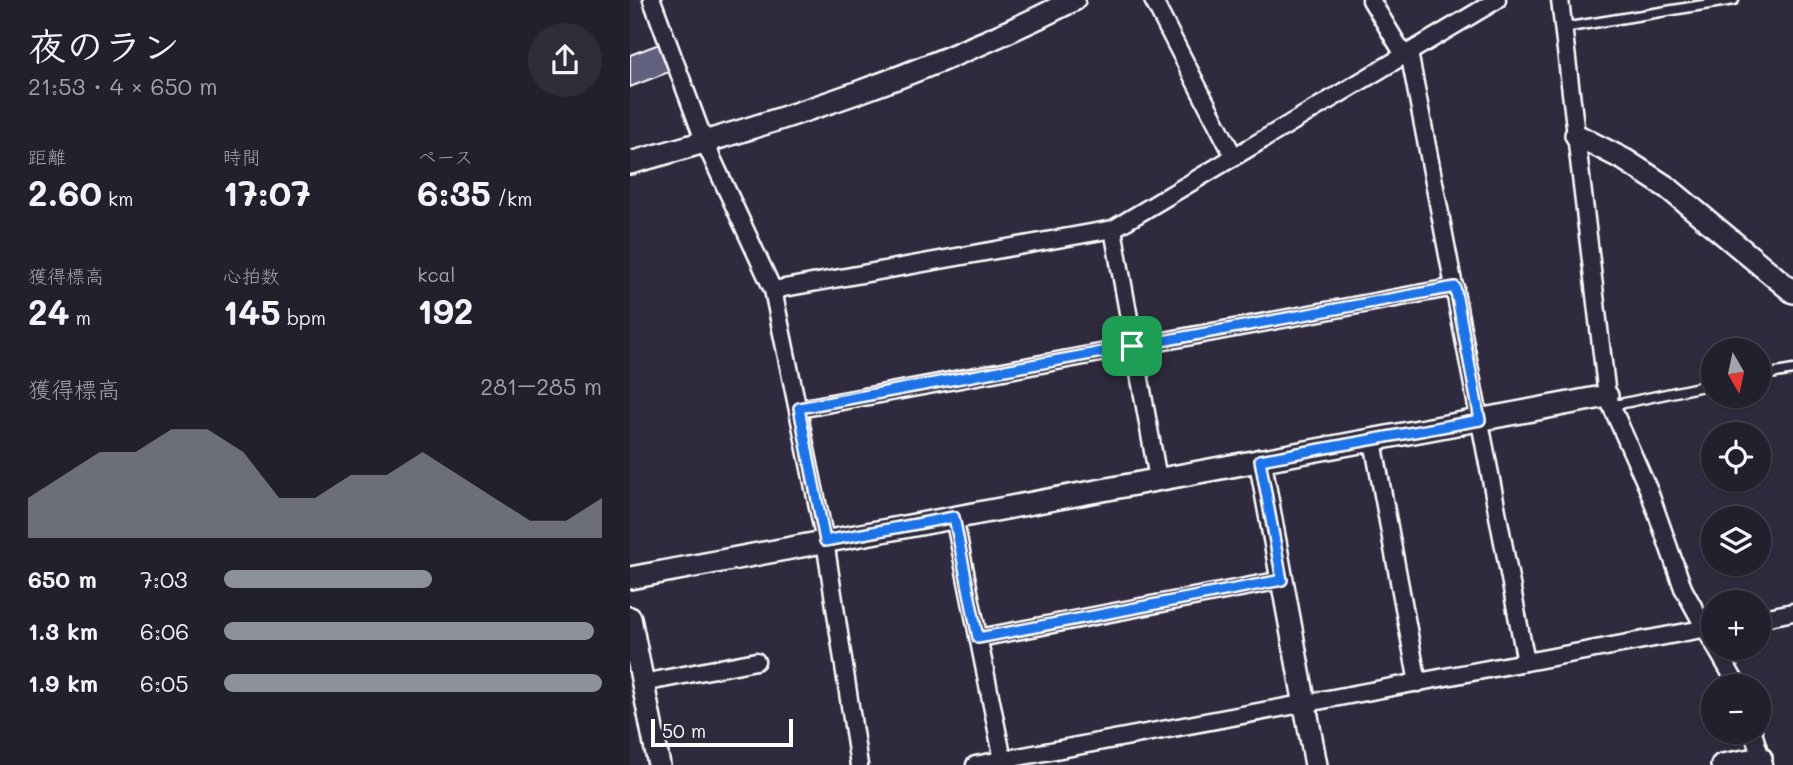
<!DOCTYPE html>
<html lang="ja">
<head>
<meta charset="utf-8">
<style>
  :root { --surface:#23202e; --page:#2f2d3a; --text:#f1f3f6; --muted:#a3a3aa; --line:#403e4a; --accent:#8c9099 }
  body { margin:0; font-family:Mali,"Klee One",sans-serif; background:var(--page); color:var(--text); height:100vh; display:flex; flex-direction:column; font-size:26px; white-space:nowrap }
  * { box-sizing:border-box; margin:0 }
  p { font-size:23px; color:var(--muted) }
  .icon { flex:none; width:38px; height:38px; fill:none; stroke:currentColor; stroke-width:2; stroke-linecap:round; stroke-linejoin:round }
  .map { position:relative; flex:1; overflow:hidden }
  .details { display:flex; flex-direction:column; background:var(--surface); width:630px }
  .details>* { flex:none }
  .needle { width:46px; rotate:171deg }
  .fabs { position:absolute; left:1071px; top:338px; display:grid; gap:14px }
  .fabs a { display:grid; place-items:center; width:70px; height:70px; border-radius:50%; background:var(--surface); box-shadow:0 2px 5px #0004,0 0 0 2px var(--line); font-size:35px }
  .scale { position:absolute; left:21px; bottom:18px; width:142px; box-sizing:border-box; padding-left:7px; border:4px solid #fff; border-top:0; font-size:19px; line-height:24px; white-space:nowrap; color:#fff; -webkit-text-stroke:5px #2f2a3d; paint-order:stroke }
  .pin { position:absolute; display:grid; place-items:center; width:60px; height:60px; color:#fff; margin:-30px; border-radius:14px; box-shadow:0 4px 10px #0006 }
  .round { display:grid; place-items:center; flex:none; width:74px; height:74px; border-radius:37px; background:var(--page) }
  .overview { display:flex; align-items:center; justify-content:space-between; height:119px; padding:0 28px }
  h1 { font-size:38px; font-weight:700; line-height:52px }
  .metrics { display:grid; grid-template-columns:repeat(3,1fr); gap:10px; height:119px; padding:7px 28px }
  .metrics div { display:grid; align-content:center }
  .metrics b { font-size:35px; font-weight:700 }
  .metrics small { font-size:19px; font-weight:400 }
  .metrics p { font-size:19px }
  .chart { height:196px; padding:14px 28px }
  .chart p { display:flex; justify-content:space-between }
  .chart svg { width:100%; height:126px; margin-top:7px; fill:var(--accent); opacity:.7 }
  ul { padding:0 28px; list-style:none; font-size:23px }
  li { display:grid; grid-template-columns:112px 84px 1fr; align-items:center; height:52px }
  li i { height:18px; border-radius:9px; background:var(--accent) }
  main { display:flex; flex:1; min-height:0 }
  .map>svg:first-child { display:block }
  .building { fill:#62617f; stroke:#fff; stroke-width:2 }
  .lines { fill:none; stroke-linecap:round; stroke-linejoin:round }
  .service-casing { stroke:#fff; stroke-width:13 }
  .minor-casing { stroke:#fff; stroke-width:21 }
  .tertiary-casing { stroke:#fff; stroke-width:26 }
  .service { stroke:#2f2a3d; stroke-width:8 }
  .minor { stroke:#2f2a3d; stroke-width:16 }
  .tertiary { stroke:#2f2a3d; stroke-width:21 }
  .route-casing { stroke:#fff; stroke-width:14 }
  .route { stroke:#1a73e8; stroke-width:9 }
</style>
</head>
<body>
<main>
<section class="details">
<div class="overview"><div><h1>夜のラン</h1><p>21:53 · 4 × 650 m</p></div><a class="round"><svg class="icon" aria-label="share" viewBox="0 0 24 24"><path d="M12 15V3M7 8l5-5 5 5M5 13v7h14v-7"/></svg></a></div>
<div class="metrics">
<div><p>距離</p><b>2.60<small> km</small></b></div>
<div><p>時間</p><b>17:07</b></div>
<div><p>ペース</p><b>6:35<small> /km</small></b></div>
</div>
<div class="metrics">
<div><p>獲得標高</p><b>24<small> m</small></b></div>
<div><p>心拍数</p><b>145<small> bpm</small></b></div>
<div><p>kcal</p><b>192</b></div>
</div>
<div class="chart"><p><span>獲得標高</span>281–285 m</p>
<svg viewBox="0 0 160 44" preserveAspectRatio="none"><path d="M0 44V30L10 22L20 14L30 14L40 6L50 6L60 14L70 30L80 30L90 22L100 22L110 14L120 22L130 30L140 38L150 38L160 30V44z"/></svg>
</div>
<ul>
<li><b>650 m</b>7:03<i style="width:55%"></i></li>
<li><b>1.3 km</b>6:06<i style="width:98%"></i></li>
<li><b>1.9 km</b>6:05<i style="width:100%"></i></li>
</ul>
</section>
<div class="map">
<svg width="1163" height="765" viewBox="0 0 1163 765">
  <rect width="100%" height="100%" fill="#2f2a3d"/>
  <filter id="ink" filterUnits="userSpaceOnUse"><feTurbulence type="fractalNoise" baseFrequency=".0143" numOctaves="2"/><feDisplacementMap in="SourceGraphic" scale="14" xChannelSelector="R" yChannelSelector="G"/><feConvolveMatrix kernelMatrix="1 2 1 2 8 2 1 2 1" color-interpolation-filters="sRGB"/></filter>
  <g filter="url(#ink)">
    <path class="building" d="M 29,44 L 39,72 L 0,87 L 0,55 Z"/>
    <g class="lines">
      <defs>
        <g id="service">
          <path d="M 933,28 L 1104,0"/>
          <path d="M 1129,376 L 1163,370"/>
          <path d="M 980,406 L 1083,384"/>
        </g>
        <g id="minor">
          <path d="M 22,0 L 75,143 L 143,290 L 195,541 L 229,765"/>
          <path d="M 523,0 L 603,155"/>
          <path d="M 741,0 L 774,55"/>
          <path d="M 930,0 L 977,396 L 1019,491 L 1053,588 L 1083,643"/>
          <path d="M 779,52 L 896,662"/>
          <path d="M 483,229 L 867,0"/>
          <path d="M 143,290 L 483,229 L 528,479"/>
          <path d="M 169,409 L 825,287"/>
          <path d="M 743,441 L 788,683"/>
          <path d="M 324,517 L 373,760"/>
          <path d="M 1129,619 L 1163,612"/>
          <path d="M 349,638 L 652,580"/>
          <path d="M 1086,648 L 1108,686"/>
          <path d="M 13,683 L 126,661"/>
          <path d="M 1123,732 L 1133,765"/>
          <path d="M 345,765 L 1083,627"/>
        </g>
        <g id="tertiary">
          <path d="M 946,135 L 995,160 L 1038,188 L 1163,292"/>
          <path d="M 0,163 C 151,122 303,72 444,0"/>
          <path d="M 630,460 L 686,765"/>
          <path d="M 0,578 L 977,396"/>
          <path d="M 0,618 L 29,765"/>
          <path d="M 1092,765 L 1131,758"/>
        </g>
      </defs>
      <use href="#service" class="service-casing"/>
      <use href="#minor" class="minor-casing"/>
      <use href="#tertiary" class="tertiary-casing"/>
      <use href="#service" class="service"/>
      <use href="#minor" class="minor"/>
      <use href="#tertiary" class="tertiary"/>
    </g>
  </g>
  <g class="lines" filter="url(#ink)">
    <defs>
      <path id="route" d="M 825,287 L 850,420 L 630,460 L 652,580 L 348,638 L 324,517 L 195,541 L 169,408 Z"/>
    </defs>
    <use href="#route" class="route-casing"/>
    <use href="#route" class="route"/>
  </g>
</svg>
<div class="fabs">
<a><svg class="needle" viewBox="-14 -14 28 28"><path d="M0-13l5 13h-10z" fill="#e53935"/><path d="M0 13l5-13h-10z" fill="#a3a3aa"/></svg></a>
<a><svg class="icon" aria-label="locate" viewBox="0 0 24 24"><circle cx="12" cy="12" r="6"/><path d="M12 2v4M12 18v4M2 12h4M18 12h4"/></svg></a>
<a><svg class="icon" aria-label="layers" viewBox="0 0 24 24"><path d="M12 4l9 5-9 5-9-5zM3 14l9 5 9-5"/></svg></a>
<a>+</a>
<a>−</a>
</div>
<div class="scale">50 m</div>
<div class="pin" style="left:502px;top:346px;background:#1e9e55"><svg class="icon" aria-label="arrive" viewBox="0 0 24 24"><path d="M6 21V4h12l-3 4 3 4H6"/></svg></div>
</div>
</main>
</body>
</html>
